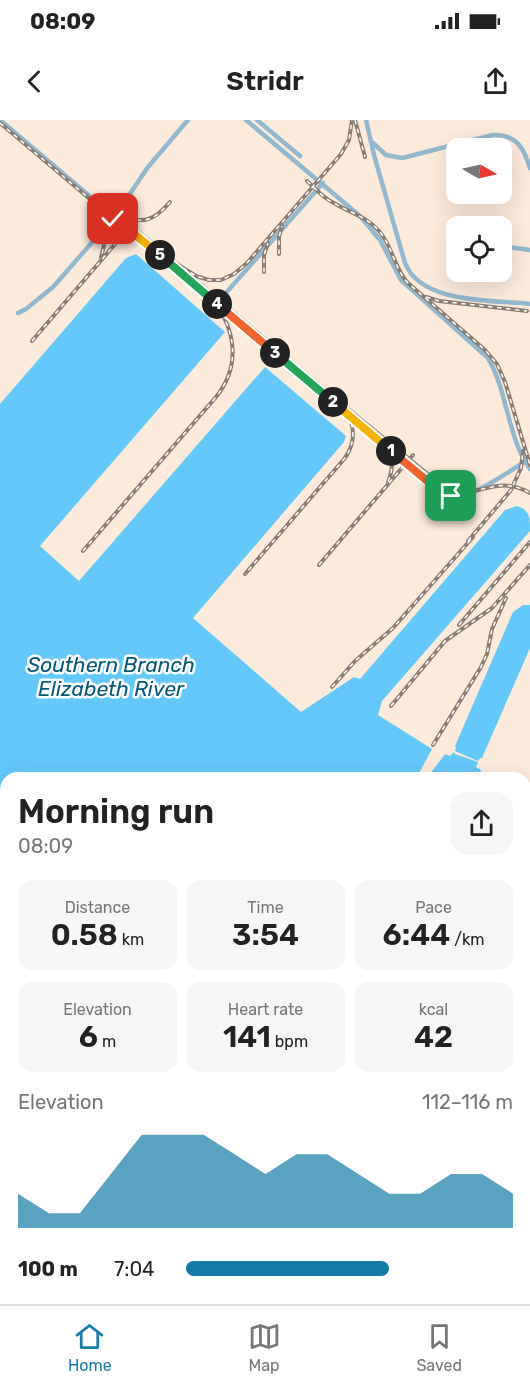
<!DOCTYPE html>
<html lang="en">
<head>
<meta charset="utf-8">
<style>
  :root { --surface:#fff; --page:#f6f6f6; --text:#222; --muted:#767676; --line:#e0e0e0; --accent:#177ba7 }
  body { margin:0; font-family:Rubik,sans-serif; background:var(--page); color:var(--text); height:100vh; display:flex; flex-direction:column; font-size:22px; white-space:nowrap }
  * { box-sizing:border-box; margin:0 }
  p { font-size:20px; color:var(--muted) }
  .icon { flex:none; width:33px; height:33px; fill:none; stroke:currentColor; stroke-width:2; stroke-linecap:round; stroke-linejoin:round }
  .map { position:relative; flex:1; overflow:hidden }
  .panel { position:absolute; left:0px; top:652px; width:531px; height:532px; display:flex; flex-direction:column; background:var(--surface); border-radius:18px 18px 0 0; box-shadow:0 6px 24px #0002 }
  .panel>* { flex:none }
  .needle { width:39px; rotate:99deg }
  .buttons { position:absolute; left:446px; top:18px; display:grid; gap:12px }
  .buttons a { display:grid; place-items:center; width:66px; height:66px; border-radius:12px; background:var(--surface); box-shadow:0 6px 24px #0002; font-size:30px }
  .pin { position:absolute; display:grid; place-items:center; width:51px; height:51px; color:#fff; margin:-26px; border-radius:12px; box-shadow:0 3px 9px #0006 }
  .km { position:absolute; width:30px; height:30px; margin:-15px; border-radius:50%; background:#222; color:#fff; font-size:16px; line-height:30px; text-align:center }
  .round { display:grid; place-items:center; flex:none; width:63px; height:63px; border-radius:18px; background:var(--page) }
  .headline { display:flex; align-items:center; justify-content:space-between; height:102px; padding:0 18px }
  h1 { font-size:33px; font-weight:600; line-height:45px }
  .metrics { display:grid; grid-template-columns:repeat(3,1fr); gap:9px; height:102px; padding:6px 18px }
  .metrics div { display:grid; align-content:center; border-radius:15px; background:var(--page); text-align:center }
  .metrics b { font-size:30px; font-weight:600 }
  .metrics small { font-size:16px; font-weight:400 }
  .metrics p { font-size:16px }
  .chart { height:168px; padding:12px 18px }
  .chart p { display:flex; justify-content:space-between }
  .chart svg { width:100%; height:108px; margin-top:6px; fill:var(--accent); opacity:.7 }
  ul { padding:0 18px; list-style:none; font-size:20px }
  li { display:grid; grid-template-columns:96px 72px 1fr; align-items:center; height:45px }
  li i { height:15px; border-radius:8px; background:var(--accent) }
  .status { display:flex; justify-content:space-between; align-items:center; height:42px; padding:0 30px; background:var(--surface); direction:ltr }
  .status svg { height:16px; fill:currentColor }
  header { display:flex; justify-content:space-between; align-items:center; height:78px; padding:0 18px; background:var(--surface); font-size:27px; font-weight:600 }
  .menu { display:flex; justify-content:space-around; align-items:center; height:84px; border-top:2px solid var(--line); background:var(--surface); font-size:16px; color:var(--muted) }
  .menu a { display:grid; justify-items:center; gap:3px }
  .menu .current { color:var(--accent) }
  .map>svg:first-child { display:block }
  .built { fill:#fde0c8 }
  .water { fill:#64c8fb }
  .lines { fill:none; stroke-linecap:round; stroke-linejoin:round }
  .street { stroke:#91b8ce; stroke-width:4.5 }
  .rail-casing { stroke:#8b7d71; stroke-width:4 }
  .rail { stroke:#fff; stroke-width:1.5; stroke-dasharray:4.5; stroke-linecap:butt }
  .split-1-casing { stroke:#fff; stroke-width:12 }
  .split-2-casing { stroke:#fff; stroke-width:12 }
  .split-3-casing { stroke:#fff; stroke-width:12 }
  .split-4-casing { stroke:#fff; stroke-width:12 }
  .split-5-casing { stroke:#fff; stroke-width:12 }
  .split-6-casing { stroke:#fff; stroke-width:12 }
  .split-1 { stroke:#f0652b; stroke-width:8 }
  .split-2 { stroke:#f5b400; stroke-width:8 }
  .split-3 { stroke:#22a559; stroke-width:8 }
  .split-4 { stroke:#f0652b; stroke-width:8 }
  .split-5 { stroke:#22a559; stroke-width:8 }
  .split-6 { stroke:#f5b400; stroke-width:8 }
  .labels { text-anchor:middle; stroke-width:5; stroke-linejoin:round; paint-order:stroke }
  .water-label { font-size:21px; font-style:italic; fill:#03587a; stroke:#fff }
</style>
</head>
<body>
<div class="status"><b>08:09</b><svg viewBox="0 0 49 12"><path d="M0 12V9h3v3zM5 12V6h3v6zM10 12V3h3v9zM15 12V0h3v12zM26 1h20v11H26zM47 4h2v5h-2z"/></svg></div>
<header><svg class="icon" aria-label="back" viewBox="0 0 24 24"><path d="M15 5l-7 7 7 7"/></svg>Stridr<svg class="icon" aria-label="share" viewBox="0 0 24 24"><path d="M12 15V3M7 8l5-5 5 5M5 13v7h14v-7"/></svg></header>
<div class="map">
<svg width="530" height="1184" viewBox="0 0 530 1184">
  <rect width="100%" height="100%" fill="#fceadb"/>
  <g class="built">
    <path d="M 0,796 L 6,796 L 6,1102 L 0,1094 Z"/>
    <path d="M 530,878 L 530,1184 L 99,1184 L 93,1179 L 525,1179 Z"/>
  </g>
  <g class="water">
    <path d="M 136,134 L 225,212 L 40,426 L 79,461 L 265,247 L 346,316 L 344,322 L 193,498 L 301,592 L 354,557 L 360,559 L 505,390 L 517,386 C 530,390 530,398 530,411 L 382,581 L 378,595 L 432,629 L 418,655 L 422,658 L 6,658 L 6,824 L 0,825 L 0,284 L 126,138 Z"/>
    <path d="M 523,485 L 530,485 L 530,528 L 482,638 L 480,638 L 478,641 L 455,631 L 456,627 L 455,626 L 513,492 Z"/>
    <path d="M 454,632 L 455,634 L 478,642 L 476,647 L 481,650 L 479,658 L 427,658 L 445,634 L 450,636 Z"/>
    <path d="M 525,684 L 530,686 L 530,1175 L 528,1184 L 476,1184 L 476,1179 L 525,1179 Z"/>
  </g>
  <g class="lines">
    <g class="street">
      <path d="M 0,0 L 357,303 L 442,373 C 467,385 503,354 525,342"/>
      <path d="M 246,0 L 360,96 L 380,120 L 401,160 L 488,238 C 508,272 507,317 530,349"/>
      <path d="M 257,0 L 300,36"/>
      <path d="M 366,0 L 374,35 L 405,143 C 421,184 493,180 530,184"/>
      <path d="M 373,23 L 386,35 L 402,38 L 493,15 C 516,14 524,28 530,48"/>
      <path d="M 501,126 L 530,130"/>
      <path d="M 217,183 L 323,63"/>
      <path d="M 18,193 L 26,189 L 53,167 L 115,96 L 148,47 L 188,0"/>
      <path d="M 0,901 L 1,864 L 6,849"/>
      <path d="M 0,1101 L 6,1108"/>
      <path d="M 88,1179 L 94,1184"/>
      <path d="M 252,1184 L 253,1179"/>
    </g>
    <defs>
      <g id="rail">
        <path d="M 355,0 L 365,37"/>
        <path d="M 0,3 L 110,96 L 140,113 L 177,144 L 196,156 L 209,160 L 221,160 L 234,154 L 247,143 L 341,34 L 349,20 L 352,0"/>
        <path d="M 307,61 C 315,68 322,77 332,82 C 348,92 366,96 379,111 C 393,127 394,148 408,163 L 485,230 L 497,244 L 505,262 L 530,345"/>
        <path d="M 95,86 C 105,102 107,120 101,137"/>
        <path d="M 119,97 C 144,103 153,102 170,82"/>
        <path d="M 279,134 L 279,117 L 282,106"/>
        <path d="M 264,152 L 264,135 L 268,123"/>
        <path d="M 193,158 L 334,278 C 352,295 360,316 345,338 L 245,454"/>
        <path d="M 426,177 L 439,181 L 527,191"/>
        <path d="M 32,221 L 116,123"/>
        <path d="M 348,289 L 446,369 C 478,381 495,353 530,373"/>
        <path d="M 385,323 C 393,335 394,348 388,362"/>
        <path d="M 468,421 L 511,370 L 521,348 L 523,331"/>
        <path d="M 83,431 L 216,277 C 241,246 236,210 213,180"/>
        <path d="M 319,445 L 413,335"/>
        <path d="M 459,505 L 530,422"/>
        <path d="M 332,567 L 355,541 L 393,508 L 473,417"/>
        <path d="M 391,586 L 445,521 L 492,488 L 530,445"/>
        <path d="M 433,625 L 481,547 L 487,534 L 492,509 L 506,478"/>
        <path d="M 0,1120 L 6,1128"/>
        <path d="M 52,1179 L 58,1184"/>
        <path d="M 81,1179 L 85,1184"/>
        <path d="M 96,1179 L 102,1184"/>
        <path d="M 186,1179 L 188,1184"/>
        <path d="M 200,1184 L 200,1179"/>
        <path d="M 260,1184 L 260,1179"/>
      </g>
    </defs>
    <use href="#rail" class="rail-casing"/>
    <use href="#rail" class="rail"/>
  </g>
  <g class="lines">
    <defs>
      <path id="split-1" d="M 391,331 L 442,373 L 451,376"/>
      <path id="split-2" d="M 333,282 L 391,331"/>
      <path id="split-3" d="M 275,233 L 333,282"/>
      <path id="split-4" d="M 217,184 L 275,233"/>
      <path id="split-5" d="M 160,135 L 217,184"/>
      <path id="split-6" d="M 113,99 L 122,104 L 160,135"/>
    </defs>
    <use href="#split-1" class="split-1-casing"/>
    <use href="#split-2" class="split-2-casing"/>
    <use href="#split-3" class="split-3-casing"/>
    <use href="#split-4" class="split-4-casing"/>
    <use href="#split-5" class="split-5-casing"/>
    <use href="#split-6" class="split-6-casing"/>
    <use href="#split-1" class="split-1"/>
    <use href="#split-2" class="split-2"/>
    <use href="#split-3" class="split-3"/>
    <use href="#split-4" class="split-4"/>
    <use href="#split-5" class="split-5"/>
    <use href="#split-6" class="split-6"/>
  </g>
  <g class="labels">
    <g class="water-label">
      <text x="111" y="552">Southern Branch<tspan x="111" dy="24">Elizabeth River</tspan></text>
    </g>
  </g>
</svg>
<div class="buttons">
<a><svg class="needle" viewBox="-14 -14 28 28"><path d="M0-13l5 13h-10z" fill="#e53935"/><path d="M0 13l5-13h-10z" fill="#767676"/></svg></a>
<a><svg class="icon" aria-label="locate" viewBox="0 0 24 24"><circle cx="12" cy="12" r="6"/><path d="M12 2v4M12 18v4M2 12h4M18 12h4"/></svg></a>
</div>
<div class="pin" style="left:451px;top:376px;background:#1e9e55"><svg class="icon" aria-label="arrive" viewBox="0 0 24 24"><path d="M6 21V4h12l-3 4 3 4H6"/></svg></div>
<div class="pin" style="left:113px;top:99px;background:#d93025"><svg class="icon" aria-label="check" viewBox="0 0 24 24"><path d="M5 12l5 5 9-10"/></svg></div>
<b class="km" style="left:391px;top:331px">1</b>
<b class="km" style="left:333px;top:282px">2</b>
<b class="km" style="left:275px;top:233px">3</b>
<b class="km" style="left:217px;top:184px">4</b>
<b class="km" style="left:160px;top:135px">5</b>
<section class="panel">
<div class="headline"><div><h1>Morning run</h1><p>08:09</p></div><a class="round"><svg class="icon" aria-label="share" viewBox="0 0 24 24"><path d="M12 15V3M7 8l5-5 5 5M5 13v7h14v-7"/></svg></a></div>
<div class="metrics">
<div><p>Distance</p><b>0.58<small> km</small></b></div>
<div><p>Time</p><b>3:54</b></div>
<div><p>Pace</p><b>6:44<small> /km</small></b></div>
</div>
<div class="metrics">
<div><p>Elevation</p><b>6<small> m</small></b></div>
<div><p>Heart rate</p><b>141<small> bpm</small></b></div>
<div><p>kcal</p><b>42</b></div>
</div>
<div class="chart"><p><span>Elevation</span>112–116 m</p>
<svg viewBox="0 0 160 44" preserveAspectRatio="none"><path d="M0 44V30L10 38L20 38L30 22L40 6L50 6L60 6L70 14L80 22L90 14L100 14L110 22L120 30L130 30L140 22L150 22L160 30V44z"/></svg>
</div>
<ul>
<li><b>100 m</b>7:04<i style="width:62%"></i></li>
</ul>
</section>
</div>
<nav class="menu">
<a class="current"><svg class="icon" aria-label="home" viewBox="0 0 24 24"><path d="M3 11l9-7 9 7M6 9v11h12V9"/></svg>Home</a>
<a><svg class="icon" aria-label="map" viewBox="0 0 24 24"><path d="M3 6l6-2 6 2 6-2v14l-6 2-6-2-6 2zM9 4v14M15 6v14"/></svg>Map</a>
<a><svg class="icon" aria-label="saved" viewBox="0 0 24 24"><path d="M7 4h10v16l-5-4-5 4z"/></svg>Saved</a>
</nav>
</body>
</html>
